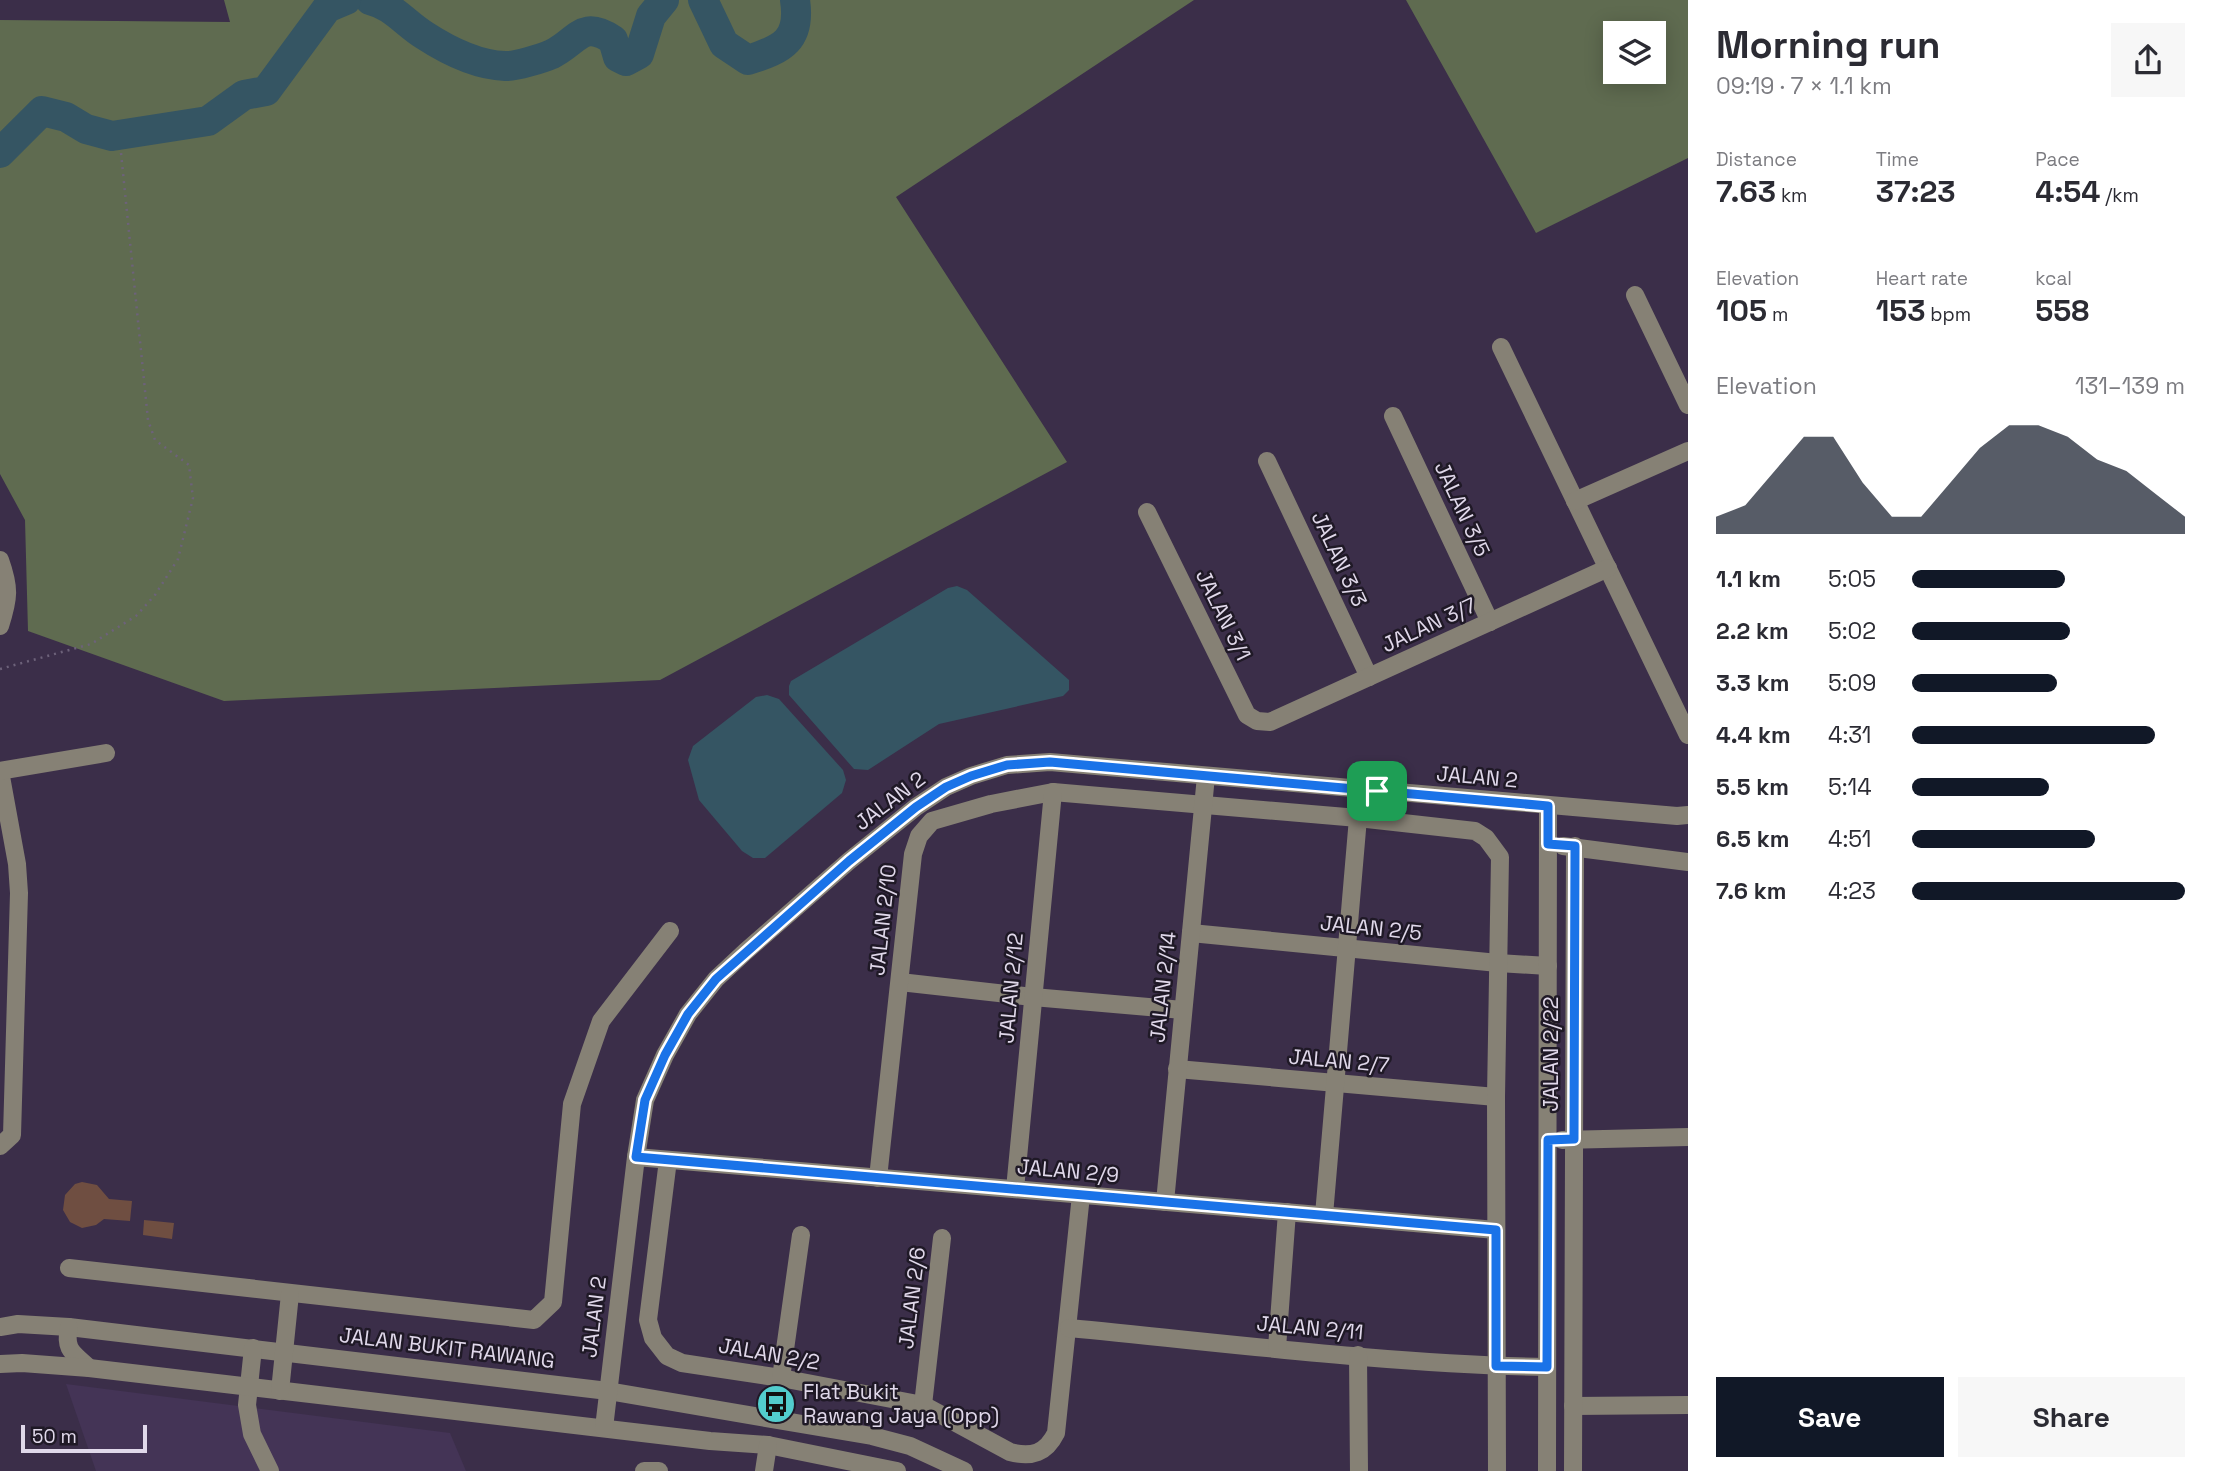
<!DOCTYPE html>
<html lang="en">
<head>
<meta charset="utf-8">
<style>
  :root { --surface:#fff; --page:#f7f7f7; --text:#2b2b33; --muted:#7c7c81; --accent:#111827 }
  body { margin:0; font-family:"Space Grotesk",sans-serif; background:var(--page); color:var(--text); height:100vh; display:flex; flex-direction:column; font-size:26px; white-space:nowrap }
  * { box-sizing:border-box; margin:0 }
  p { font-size:23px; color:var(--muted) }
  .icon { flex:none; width:38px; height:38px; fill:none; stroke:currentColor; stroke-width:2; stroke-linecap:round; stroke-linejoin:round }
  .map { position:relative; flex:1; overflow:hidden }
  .side { display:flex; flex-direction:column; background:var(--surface); width:525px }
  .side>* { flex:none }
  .controls { position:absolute; left:1603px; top:21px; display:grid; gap:14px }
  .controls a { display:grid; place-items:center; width:63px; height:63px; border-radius:0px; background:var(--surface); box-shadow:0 4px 18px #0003; font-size:35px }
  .scale { position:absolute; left:21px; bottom:18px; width:126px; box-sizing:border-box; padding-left:7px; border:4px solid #e0d8ea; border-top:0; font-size:19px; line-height:24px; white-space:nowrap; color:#e0d8ea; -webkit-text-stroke:5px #1f1926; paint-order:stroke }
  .pin { position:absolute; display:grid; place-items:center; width:60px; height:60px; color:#fff; margin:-30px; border-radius:14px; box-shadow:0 4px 10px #0006 }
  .round { display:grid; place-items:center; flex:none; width:74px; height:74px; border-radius:0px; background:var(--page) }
  .head { display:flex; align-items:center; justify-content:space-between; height:119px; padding:0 28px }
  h1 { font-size:38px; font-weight:700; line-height:52px }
  .figures { display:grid; grid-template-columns:repeat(3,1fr); gap:10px; height:119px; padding:7px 28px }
  .figures div { display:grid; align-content:center }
  .figures b { font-size:30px; font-weight:700 }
  .figures small { font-size:19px; font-weight:400 }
  .figures p { font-size:19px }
  .chart { height:196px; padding:14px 28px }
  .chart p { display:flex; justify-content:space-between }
  .chart svg { width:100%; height:126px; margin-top:7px; fill:var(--accent); opacity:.7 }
  .button { display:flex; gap:14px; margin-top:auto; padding:14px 28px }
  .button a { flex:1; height:80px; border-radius:0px; background:var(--accent); color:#fff; font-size:28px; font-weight:700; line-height:80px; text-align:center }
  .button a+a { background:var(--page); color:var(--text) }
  ul { padding:0 28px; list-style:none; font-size:23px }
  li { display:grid; grid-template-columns:112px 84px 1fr; align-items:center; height:52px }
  li i { height:18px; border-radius:9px; background:var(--accent) }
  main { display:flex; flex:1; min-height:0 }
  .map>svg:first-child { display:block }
  .built { fill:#443456 }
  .forest { fill:#5f6b50; fill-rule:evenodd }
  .water { fill:#355563 }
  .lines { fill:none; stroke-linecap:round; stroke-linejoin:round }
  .river { stroke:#355563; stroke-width:30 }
  .building { fill:#6f4e41 }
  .path { stroke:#6d627a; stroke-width:2.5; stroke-dasharray:2 5; stroke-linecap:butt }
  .minor { stroke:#868175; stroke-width:18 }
  .route-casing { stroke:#fff; stroke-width:14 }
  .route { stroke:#1a73e8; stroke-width:9 }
  .labels { text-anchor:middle; stroke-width:5; stroke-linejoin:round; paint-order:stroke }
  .street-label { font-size:21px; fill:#e0d8ea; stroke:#1f1926 }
  .poi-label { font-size:21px; fill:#e0d8ea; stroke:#1f1926; text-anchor:start }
</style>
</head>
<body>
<main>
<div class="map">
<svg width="1688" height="1471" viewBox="0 0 1688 1471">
  <rect width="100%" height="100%" fill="#3b2e49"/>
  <path class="built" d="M 66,1384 L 450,1433 L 466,1471 L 96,1471 Z"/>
  <g class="forest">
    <path d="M 224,0 L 1194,0 L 896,197 L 1067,462 L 660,680 L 224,701 L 28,631 L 25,520 L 0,474 L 0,20 L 230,22 Z"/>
    <path d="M 1406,0 L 1688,0 L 1688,158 L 1536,233 ZM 1654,33 L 1654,72 L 1615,72 L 1615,33 Z"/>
  </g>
  <g class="water">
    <path d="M 957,586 L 967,590 L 1069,680 L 1069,690 L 1063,696 L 939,724 L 868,770 L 854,769 L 789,695 L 789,686 L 791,681 L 948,588 Z"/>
    <path d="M 767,695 L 779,699 L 843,770 L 846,780 L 842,793 L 765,858 L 753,858 L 742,851 L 699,800 L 688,760 L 693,746 L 756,697 Z"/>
  </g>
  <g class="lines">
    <g class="river">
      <path d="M 370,0 C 392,5 406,24 424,35 C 447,50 477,65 505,66 C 514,67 543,58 552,54 C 578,41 582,19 613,40 L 618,57 L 626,61 L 639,54 L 651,16 L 664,0"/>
      <path d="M 703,0 L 724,44 L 748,60 C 783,49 801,40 795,0"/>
      <path d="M 0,153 L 42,111 L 66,117 L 86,129 L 112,136 L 208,121 L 244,95 L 266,91 L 327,8 L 346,0"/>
    </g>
  </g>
  <g class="building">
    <path d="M 82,1182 L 97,1185 L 109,1199 L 132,1201 L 130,1221 L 104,1219 L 96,1225 L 82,1228 L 70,1222 L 63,1210 L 65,1195 L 75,1184 Z"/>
    <path d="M 144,1220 L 174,1223 L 172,1239 L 143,1235 Z"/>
  </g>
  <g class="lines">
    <path class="path" d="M 0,669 L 91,644 L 136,616 L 155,595 L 178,559 L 193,498 L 189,465 L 155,440 L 148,420 L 121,153"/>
    <g class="minor">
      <path d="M 1635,295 L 1688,405"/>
      <path d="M 1501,347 L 1688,735"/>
      <path d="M 1393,416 L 1490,622"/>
      <path d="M 1267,461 L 1369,677"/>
      <path d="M 1575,501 L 1688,451"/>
      <path d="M 1147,512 L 1247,715 L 1257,721 L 1270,722 L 1608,568"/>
      <path d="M 0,560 C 10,588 9,598 0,626"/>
      <path d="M 0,771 L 17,864 L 19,893 L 12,1135 L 0,1146"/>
      <path d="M 0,771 L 106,753"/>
      <path d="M 1563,846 L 1688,862"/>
      <path d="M 1191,933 L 1498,963 L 1548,966"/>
      <path d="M 900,982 L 1033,997 L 1183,1010"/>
      <path d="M 1177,1069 L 1496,1097"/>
      <path d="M 1562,1140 L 1688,1137"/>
      <path d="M 636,1157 L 1496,1230"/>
      <path d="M 668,1160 L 648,1320 L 653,1338 L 667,1356 L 682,1363 L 781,1378 L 923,1405 L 1010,1452 C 1032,1458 1046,1453 1056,1433 L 1081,1195"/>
      <path d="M 878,1178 L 913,854 L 919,836 L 932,821 L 991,804 L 1053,792 L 1358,818 L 1475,831 L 1486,838 L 1500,857 L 1496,1097 L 1497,1471"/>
      <path d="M 1015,1189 L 1053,792"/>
      <path d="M 1165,1202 L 1206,776"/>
      <path d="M 1324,1215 L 1358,818"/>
      <path d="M 69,1268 L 534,1320 L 553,1302 L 572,1104 L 601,1021 L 670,931"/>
      <path d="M 0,1327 L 18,1324 L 69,1327 L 608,1391 L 872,1436 L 910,1446 L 964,1471"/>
      <path d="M 69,1327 C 64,1350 73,1353 89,1368"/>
      <path d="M 1069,1328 C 1227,1343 1387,1364 1547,1367"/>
      <path d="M 253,1348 L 247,1405 L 252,1434 L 270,1471"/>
      <path d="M 1277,1348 L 1287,1212"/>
      <path d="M 1358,1355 L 1359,1471"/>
      <path d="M 0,1364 L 22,1363 L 89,1368 L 710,1441 L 768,1445 L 897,1471"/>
      <path d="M 781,1378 L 801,1235"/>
      <path d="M 280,1391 L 290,1294"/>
      <path d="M 923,1405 L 942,1238"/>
      <path d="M 1573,1406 L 1688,1405"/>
      <path d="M 604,1428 L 636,1157 L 645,1100 L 665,1055 L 688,1014 L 716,979 L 745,952 L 849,861 L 916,807 L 946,787 L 971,776 L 1007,765 L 1050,762 L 1677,816 L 1688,815"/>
      <path d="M 644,1471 L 659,1471"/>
      <path d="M 764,1471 L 768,1445"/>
      <path d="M 1547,1471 L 1548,806"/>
      <path d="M 1573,1471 L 1575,846"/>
    </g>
  </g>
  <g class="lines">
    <defs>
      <path id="route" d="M 1050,762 L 1548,806 L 1548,844 L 1575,846 L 1574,1139 L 1548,1140 L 1547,1367 L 1496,1366 L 1496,1230 L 636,1157 L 645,1100 L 665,1055 L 688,1014 L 716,979 L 849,861 L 916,807 L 946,787 L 971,776 L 1007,765 Z"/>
    </defs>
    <use href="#route" class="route-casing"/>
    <use href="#route" class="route"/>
  </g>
  <defs>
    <symbol id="bus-disc" viewBox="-11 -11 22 22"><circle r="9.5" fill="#52cdcd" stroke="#1f1926"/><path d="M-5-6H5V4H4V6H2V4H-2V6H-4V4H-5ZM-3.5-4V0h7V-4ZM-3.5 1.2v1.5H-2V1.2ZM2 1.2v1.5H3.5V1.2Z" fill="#111"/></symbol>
  </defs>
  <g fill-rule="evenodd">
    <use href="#bus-disc" x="754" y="1382" width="44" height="44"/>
  </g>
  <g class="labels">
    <g class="street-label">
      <text transform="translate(1462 509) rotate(65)" y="7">JALAN 3/5</text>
      <text transform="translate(1339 559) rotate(65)" y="7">JALAN 3/3</text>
      <text transform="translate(1223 615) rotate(64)" y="7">JALAN 3/1</text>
      <text transform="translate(1429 625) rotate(-25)" y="7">JALAN 3/7</text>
      <text transform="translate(1477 777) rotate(5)" y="7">JALAN 2</text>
      <text transform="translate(890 801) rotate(-37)" y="7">JALAN 2</text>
      <text transform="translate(883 920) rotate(-84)" y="7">JALAN 2/10</text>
      <text transform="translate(1371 928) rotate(6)" y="7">JALAN 2/5</text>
      <text transform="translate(1163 987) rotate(-84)" y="7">JALAN 2/14</text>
      <text transform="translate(1011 988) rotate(-85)" y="7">JALAN 2/12</text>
      <text transform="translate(1551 1054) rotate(-90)" y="7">JALAN 2/22</text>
      <text transform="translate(1339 1061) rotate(5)" y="7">JALAN 2/7</text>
      <text transform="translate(1068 1171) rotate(5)" y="7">JALAN 2/9</text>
      <text transform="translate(912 1298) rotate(-83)" y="7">JALAN 2/6</text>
      <text transform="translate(594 1317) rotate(-83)" y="7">JALAN 2</text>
      <text transform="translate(1310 1328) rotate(5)" y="7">JALAN 2/11</text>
      <text transform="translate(447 1348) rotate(7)" y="7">JALAN BUKIT RAWANG</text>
      <text transform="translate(769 1354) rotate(10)" y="7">JALAN 2/2</text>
    </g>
    <g class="poi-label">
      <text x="803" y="1399">Flat Bukit<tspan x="803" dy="24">Rawang Jaya (Opp)</tspan></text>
    </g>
  </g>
</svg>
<div class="controls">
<a><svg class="icon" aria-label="layers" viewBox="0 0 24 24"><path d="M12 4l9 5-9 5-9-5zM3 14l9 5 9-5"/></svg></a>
</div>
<div class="scale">50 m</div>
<div class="pin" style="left:1377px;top:791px;background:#1e9e55"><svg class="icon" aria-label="arrive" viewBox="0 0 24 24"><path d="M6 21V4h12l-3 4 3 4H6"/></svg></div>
</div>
<section class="side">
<div class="head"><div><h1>Morning run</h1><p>09:19 · 7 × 1.1 km</p></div><a class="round"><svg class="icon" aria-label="share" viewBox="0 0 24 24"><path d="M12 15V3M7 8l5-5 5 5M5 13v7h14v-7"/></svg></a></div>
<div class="figures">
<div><p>Distance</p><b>7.63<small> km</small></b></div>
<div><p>Time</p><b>37:23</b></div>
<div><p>Pace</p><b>4:54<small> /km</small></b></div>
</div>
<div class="figures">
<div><p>Elevation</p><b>105<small> m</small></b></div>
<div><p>Heart rate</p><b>153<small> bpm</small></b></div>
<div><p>kcal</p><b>558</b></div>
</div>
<div class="chart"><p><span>Elevation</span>131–139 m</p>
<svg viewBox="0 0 160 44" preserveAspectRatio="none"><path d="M0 44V38L10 34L20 22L30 10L40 10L50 26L60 38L70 38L80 26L90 14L100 6L110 6L120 10L130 18L140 22L150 30L160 38V44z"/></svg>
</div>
<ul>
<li><b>1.1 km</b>5:05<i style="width:56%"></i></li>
<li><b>2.2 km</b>5:02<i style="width:58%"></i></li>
<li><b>3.3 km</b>5:09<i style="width:53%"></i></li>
<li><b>4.4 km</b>4:31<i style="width:89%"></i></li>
<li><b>5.5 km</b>5:14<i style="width:50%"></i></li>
<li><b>6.5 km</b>4:51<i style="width:67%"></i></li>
<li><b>7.6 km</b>4:23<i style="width:100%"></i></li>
</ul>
<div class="button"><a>Save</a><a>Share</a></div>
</section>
</main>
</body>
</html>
